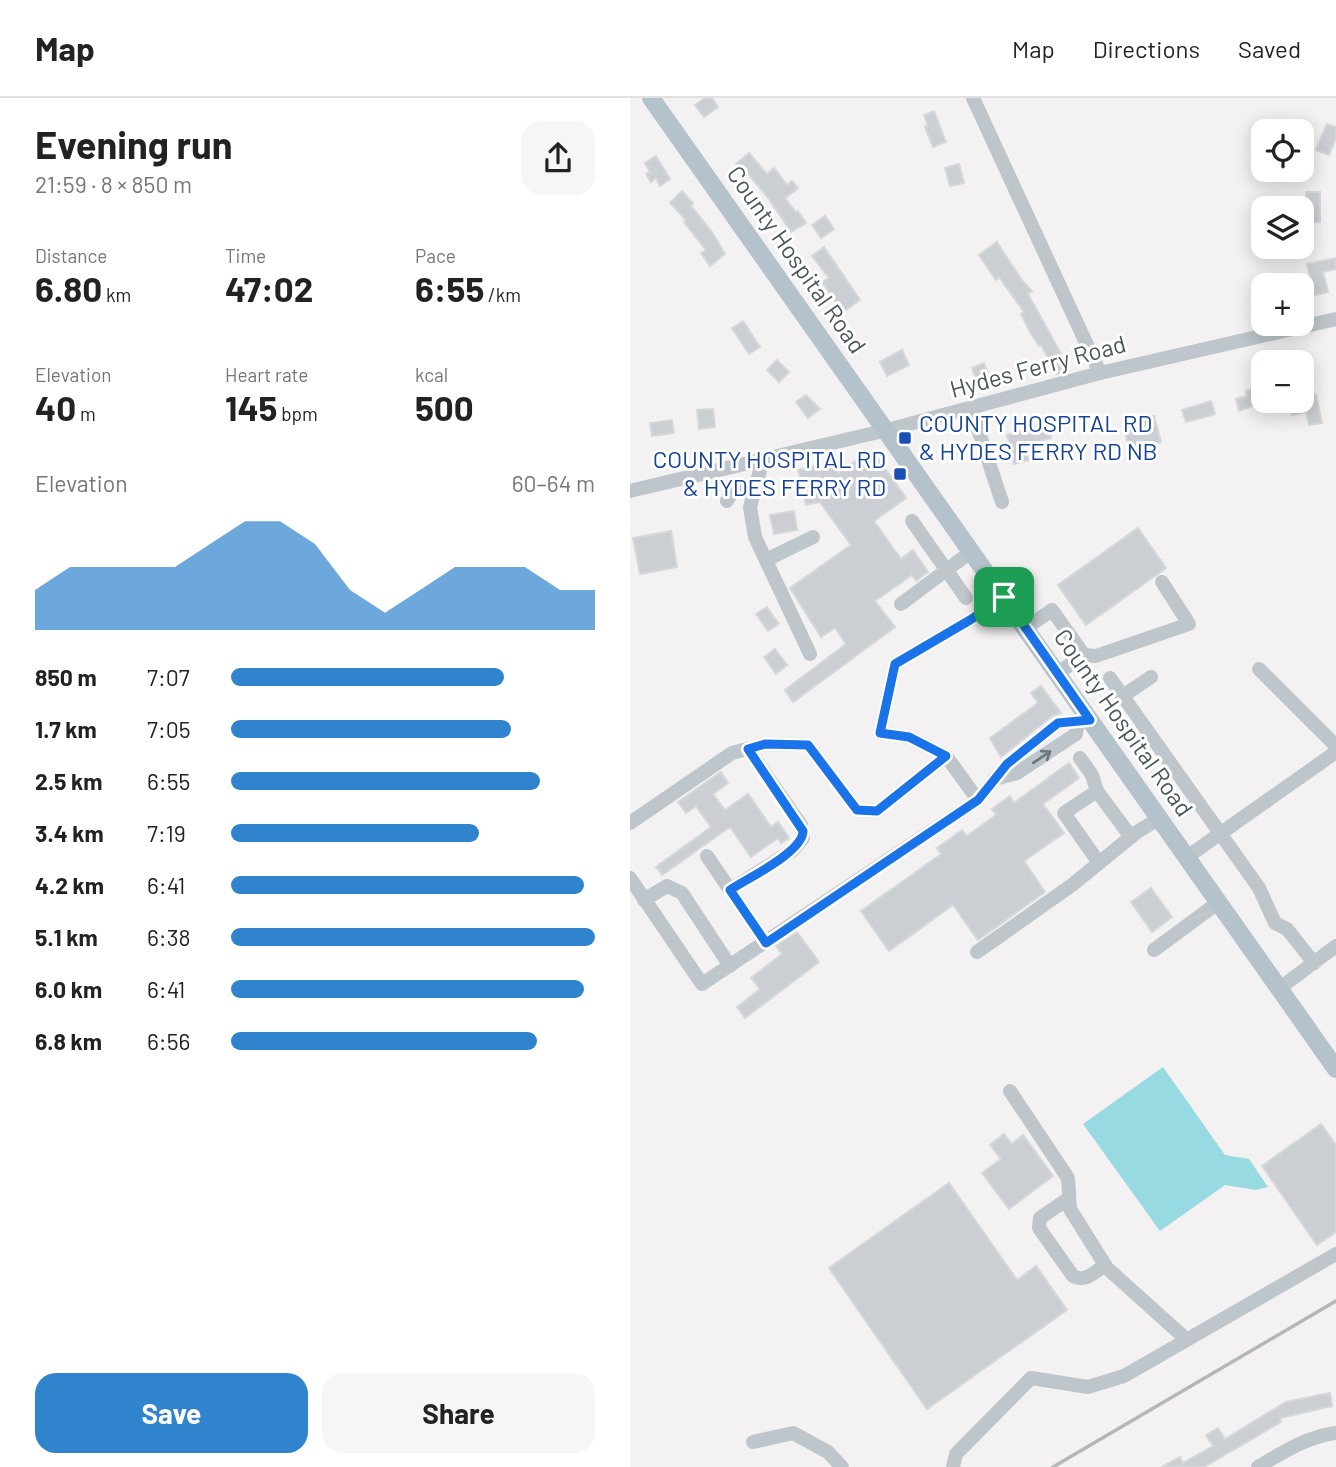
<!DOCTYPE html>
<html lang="en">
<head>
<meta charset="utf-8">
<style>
  :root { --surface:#fff; --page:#f6f6f6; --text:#222; --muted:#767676; --line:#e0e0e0; --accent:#3084ce }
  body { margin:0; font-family:Barlow,sans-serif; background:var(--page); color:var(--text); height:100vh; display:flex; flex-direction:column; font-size:26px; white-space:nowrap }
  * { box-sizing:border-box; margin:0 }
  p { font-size:23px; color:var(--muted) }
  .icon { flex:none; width:38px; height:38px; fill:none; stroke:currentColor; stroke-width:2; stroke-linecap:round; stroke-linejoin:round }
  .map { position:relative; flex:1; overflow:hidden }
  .sheet { display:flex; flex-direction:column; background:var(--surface); width:630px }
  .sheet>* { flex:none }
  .controls { position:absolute; left:621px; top:21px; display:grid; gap:14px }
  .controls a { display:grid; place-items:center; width:63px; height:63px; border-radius:14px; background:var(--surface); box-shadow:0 4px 18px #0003; font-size:35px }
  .pin { position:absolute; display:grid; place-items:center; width:60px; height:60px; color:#fff; margin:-30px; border-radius:14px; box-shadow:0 4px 10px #0006 }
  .round { display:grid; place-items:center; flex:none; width:74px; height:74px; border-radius:21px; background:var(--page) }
  .overview { display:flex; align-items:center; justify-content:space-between; height:119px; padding:0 35px }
  h1 { font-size:38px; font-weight:700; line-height:52px }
  .figures { display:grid; grid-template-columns:repeat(3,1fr); gap:10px; height:119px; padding:7px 35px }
  .figures div { display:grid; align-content:center }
  .figures b { font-size:35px; font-weight:700 }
  .figures small { font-size:19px; font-weight:400 }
  .figures p { font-size:19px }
  .chart { height:196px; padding:14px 35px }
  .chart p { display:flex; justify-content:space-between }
  .chart svg { width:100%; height:126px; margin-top:7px; fill:var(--accent); opacity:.7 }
  .cta { display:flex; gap:14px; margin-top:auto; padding:14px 35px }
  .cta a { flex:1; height:80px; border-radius:21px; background:var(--accent); color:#fff; font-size:28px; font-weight:700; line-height:80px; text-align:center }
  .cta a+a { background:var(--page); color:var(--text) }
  ul { padding:0 35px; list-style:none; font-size:23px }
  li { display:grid; grid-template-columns:112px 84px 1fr; align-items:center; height:52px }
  li i { height:18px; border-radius:9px; background:var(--accent) }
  header { display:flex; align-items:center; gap:42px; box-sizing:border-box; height:98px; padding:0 35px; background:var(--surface); border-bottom:2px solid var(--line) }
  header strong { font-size:33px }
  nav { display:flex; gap:38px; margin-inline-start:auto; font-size:24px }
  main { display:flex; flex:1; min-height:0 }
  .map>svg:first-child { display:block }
  .water { fill:#98dae2 }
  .building { fill:#cbced2; stroke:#d5d8db; stroke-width:2 }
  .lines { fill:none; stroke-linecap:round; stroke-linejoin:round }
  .minor { stroke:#bec6cb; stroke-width:14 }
  .major { stroke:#b4c2cc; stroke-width:18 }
  .rail { stroke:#b4b7ba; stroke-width:3.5 }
  .oneway { stroke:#6e777d }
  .route-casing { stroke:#fff; stroke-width:14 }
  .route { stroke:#1a73e8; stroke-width:9 }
  .transit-dot { fill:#1a4fb4; stroke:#fff; stroke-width:2.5 }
  .labels { text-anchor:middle; stroke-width:6; stroke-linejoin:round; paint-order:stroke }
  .street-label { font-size:24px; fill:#4b555c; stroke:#fff }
  .transit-label { font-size:24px; fill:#164399; stroke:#fff; text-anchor:start }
</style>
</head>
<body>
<header>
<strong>Map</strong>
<nav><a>Map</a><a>Directions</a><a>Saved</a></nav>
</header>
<main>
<section class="sheet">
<div class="overview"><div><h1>Evening run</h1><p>21:59 · 8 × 850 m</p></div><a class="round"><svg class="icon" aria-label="share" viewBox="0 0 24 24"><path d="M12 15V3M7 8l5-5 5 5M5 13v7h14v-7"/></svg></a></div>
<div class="figures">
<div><p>Distance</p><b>6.80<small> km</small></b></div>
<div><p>Time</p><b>47:02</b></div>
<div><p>Pace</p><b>6:55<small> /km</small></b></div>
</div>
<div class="figures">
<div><p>Elevation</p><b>40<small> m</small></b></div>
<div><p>Heart rate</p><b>145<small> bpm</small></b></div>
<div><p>kcal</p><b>500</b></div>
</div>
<div class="chart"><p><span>Elevation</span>60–64 m</p>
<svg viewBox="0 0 160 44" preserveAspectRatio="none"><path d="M0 44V30L10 22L20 22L30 22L40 22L50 14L60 6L70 6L80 14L90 30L100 38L110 30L120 22L130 22L140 22L150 30L160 30V44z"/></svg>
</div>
<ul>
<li><b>850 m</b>7:07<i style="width:75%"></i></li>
<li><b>1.7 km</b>7:05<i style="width:77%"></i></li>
<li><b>2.5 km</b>6:55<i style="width:85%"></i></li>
<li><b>3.4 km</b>7:19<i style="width:68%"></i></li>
<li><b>4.2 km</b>6:41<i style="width:97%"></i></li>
<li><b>5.1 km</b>6:38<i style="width:100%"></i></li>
<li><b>6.0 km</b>6:41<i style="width:97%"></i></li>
<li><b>6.8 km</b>6:56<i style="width:84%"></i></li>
</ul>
<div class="cta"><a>Save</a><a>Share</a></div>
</section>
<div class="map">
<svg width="706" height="1369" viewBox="0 0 706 1369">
  <rect width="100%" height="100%" fill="#f3f1f1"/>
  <path class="water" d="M 533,969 L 595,1057 L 619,1061 L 638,1089 L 626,1092 L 595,1087 L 530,1133 L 453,1026 Z"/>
  <g class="building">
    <path d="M 75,0 L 82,0 L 88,9 L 74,19 L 65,7 Z"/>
    <path d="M 304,13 L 316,44 L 303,49 L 295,29 L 298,27 L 294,17 Z"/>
    <path d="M 697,26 L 706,29 L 706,40 L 699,57 L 686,52 Z"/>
    <path d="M 119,55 L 137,76 L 144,70 L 157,87 L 162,83 L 168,90 L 155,100 L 166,114 L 168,113 L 176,125 L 161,134 L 139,101 L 117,74 L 115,76 L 106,66 Z"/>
    <path d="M 26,58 L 40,81 L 30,88 L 26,80 L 21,84 L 16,76 L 20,74 L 15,65 Z"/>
    <path d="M 329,66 L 334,85 L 320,88 L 315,70 Z"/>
    <path d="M 52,93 L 63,105 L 61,108 L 82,134 L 95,156 L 80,168 L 71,155 L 76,152 L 54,124 L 56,122 L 40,105 Z"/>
    <path d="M 676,94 L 690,94 L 690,124 L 677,125 Z"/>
    <path d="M 195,118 L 204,131 L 191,140 L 182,127 Z"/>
    <path d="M 367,144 L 391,181 L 402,193 L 398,196 L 439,270 L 427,276 L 411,247 L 409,248 L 401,236 L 391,216 L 394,214 L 369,179 L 366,182 L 349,157 Z"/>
    <path d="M 194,149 L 230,202 L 213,214 L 192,184 L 199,180 L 182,158 Z"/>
    <path d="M 706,160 L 706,171 L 693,174 L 698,194 L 677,199 L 674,185 L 681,183 L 677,166 Z"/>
    <path d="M 113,223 L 130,249 L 119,256 L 102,230 Z"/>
    <path d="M 272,252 L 279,267 L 257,278 L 250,264 Z"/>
    <path d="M 147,262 L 159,274 L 149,284 L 137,272 Z"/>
    <path d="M 354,265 L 362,287 L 350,292 L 342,270 Z"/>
    <path d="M 634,288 L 634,304 L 609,313 L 606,301 L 617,298 L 616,293 Z"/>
    <path d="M 686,296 L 692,325 L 679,327 L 676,314 L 662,317 L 659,303 L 672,303 L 672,298 Z"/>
    <path d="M 176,297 L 190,311 L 178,320 L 166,304 Z"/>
    <path d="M 581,303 L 585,316 L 556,324 L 552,312 Z"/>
    <path d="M 83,311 L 85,329 L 69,331 L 67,312 Z"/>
    <path d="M 524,318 L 531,344 L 509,350 L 509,353 L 499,356 L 494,326 Z"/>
    <path d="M 42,322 L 44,335 L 22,338 L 20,325 Z"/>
    <path d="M 418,326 L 421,340 L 395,347 L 399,362 L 384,366 L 377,337 Z"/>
    <path d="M 238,354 L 245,356 L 276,400 L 244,423 L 271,461 L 283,452 L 298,474 L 286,483 L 282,477 L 245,503 L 265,529 L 163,604 L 155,592 L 216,546 L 205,530 L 191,539 L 160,490 L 221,447 L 190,404 L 176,407 L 168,372 L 205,363 L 208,375 Z"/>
    <path d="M 164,413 L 167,432 L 144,436 L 140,417 Z"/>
    <path d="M 508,430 L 536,470 L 456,527 L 428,487 Z"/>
    <path d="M 41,433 L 47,469 L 10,476 L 3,440 Z"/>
    <path d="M 137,509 L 149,526 L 138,533 L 126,516 Z"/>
    <path d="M 145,551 L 157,567 L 146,576 L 134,559 Z"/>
    <path d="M 411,588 L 431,615 L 422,618 L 371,659 L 360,640 L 408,605 L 401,595 Z"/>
    <path d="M 439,665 L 449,680 L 413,706 L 434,735 L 394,763 L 415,794 L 348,842 L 323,807 L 259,853 L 231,813 L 311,756 L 307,750 L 332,732 L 337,738 L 366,717 L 362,711 L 380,698 L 384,705 Z"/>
    <path d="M 91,674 L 98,685 L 83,696 L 95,712 L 118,696 L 141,729 L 148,724 L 159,740 L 151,745 L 148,740 L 121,759 L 100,729 L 32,777 L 26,769 L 81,729 L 66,708 L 56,715 L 48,704 Z"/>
    <path d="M 521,790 L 542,819 L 522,834 L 501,804 Z"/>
    <path d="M 167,834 L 189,864 L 115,920 L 107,909 L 130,891 L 121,880 L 152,856 L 146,848 Z"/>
    <path d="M 691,1026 L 706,1047 L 706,1134 L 687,1147 L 632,1068 Z"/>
    <path d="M 374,1036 L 382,1046 L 393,1037 L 423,1078 L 379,1111 L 352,1075 L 371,1061 L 360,1047 Z"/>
    <path d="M 319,1085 L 387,1182 L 406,1168 L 437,1212 L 297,1311 L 199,1170 Z"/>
    <path d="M 700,1295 L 702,1308 L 650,1320 L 651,1324 L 574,1369 L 532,1369 L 550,1359 L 553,1365 L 583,1348 L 576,1337 L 588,1330 L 595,1341 L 656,1304 Z"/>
  </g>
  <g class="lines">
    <g class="minor">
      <path d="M 343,0 L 470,275"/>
      <path d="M 341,310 L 372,404"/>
      <path d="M 133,361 L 120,409 L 125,439 L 180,556"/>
      <path d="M 0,393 L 257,332 L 470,275 L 706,221"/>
      <path d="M 97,403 L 103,392 L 127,384"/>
      <path d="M 282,423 L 336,500"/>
      <path d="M 136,462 L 183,439"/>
      <path d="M 271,506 L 342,453"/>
      <path d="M 396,530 L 422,512 L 454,557 L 428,575"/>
      <path d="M 454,557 L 466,558 L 559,526 L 532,484"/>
      <path d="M 629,571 L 706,648"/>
      <path d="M 480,580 L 629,790 L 645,825 L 657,831 L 684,865"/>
      <path d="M 493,598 L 521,579"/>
      <path d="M 316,658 L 279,639 L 250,635 L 265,566 L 340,522 L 374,499"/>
      <path d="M 450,660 L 462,677 L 467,693 L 501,739"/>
      <path d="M 364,681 L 387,675 L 446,636 L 448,624"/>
      <path d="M 467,693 L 434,715 L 469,765"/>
      <path d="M 0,725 L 102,655 L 135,646 L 178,647 L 227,712 L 247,713 L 316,658 L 348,702"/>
      <path d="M 77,758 L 136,845"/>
      <path d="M 557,759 L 706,654"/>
      <path d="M 0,780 L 72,886 L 348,702 L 377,666 L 428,625 L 460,622"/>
      <path d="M 100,792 L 163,752 L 173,740 L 171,727 L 118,651"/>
      <path d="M 14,802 L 37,788 L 52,795 L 100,868"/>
      <path d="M 524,852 L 589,804"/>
      <path d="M 347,854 L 442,787 L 507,734 L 530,720"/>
      <path d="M 650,890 L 706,848"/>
      <path d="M 380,993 L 438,1080 L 440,1111 L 477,1170 L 556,1241"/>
      <path d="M 439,1100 L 410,1120 L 409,1130 L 443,1178 C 455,1185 465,1174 475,1167"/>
      <path d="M 123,1344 L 163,1335 L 198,1354 L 212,1369"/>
      <path d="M 323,1369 L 326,1356 L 401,1280 L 458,1289 L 494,1278 L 706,1156"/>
      <path d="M 628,1369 C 653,1354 676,1339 706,1335"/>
    </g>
    <path class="major" d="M 21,0 L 706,971"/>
    <path class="rail" d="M 423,1369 L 706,1203"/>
  </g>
  <defs><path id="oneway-shaft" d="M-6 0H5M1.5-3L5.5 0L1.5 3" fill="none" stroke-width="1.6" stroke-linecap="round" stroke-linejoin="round" transform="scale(1.75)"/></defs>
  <use class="oneway" href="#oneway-shaft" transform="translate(412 659) rotate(-34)"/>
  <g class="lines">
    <defs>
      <path id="route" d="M 374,499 L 460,622 L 428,625 L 377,666 L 348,702 L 136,845 L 100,792 C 118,780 173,754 173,733 L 118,651 L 135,646 L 178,647 L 227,712 L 247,713 L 316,658 L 279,639 L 250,635 L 265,566 L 340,522 Z"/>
    </defs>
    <use href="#route" class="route-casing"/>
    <use href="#route" class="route"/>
  </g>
  <g class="transit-dot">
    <rect x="268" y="333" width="14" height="14" rx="3.5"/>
    <rect x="263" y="369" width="14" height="14" rx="3.5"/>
  </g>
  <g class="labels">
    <g class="street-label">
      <text transform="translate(166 162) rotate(55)" y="8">County Hospital Road</text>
      <text transform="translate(408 269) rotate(-15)" y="8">Hydes Ferry Road</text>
      <text transform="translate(493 625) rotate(55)" y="8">County Hospital Road</text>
    </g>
    <g class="transit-label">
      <text x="289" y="334">COUNTY HOSPITAL RD<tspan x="289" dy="28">&amp; HYDES FERRY RD NB</tspan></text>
      <text x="256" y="370" text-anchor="end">COUNTY HOSPITAL RD<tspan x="256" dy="28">&amp; HYDES FERRY RD</tspan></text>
    </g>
  </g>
</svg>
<div class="controls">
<a><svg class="icon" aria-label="locate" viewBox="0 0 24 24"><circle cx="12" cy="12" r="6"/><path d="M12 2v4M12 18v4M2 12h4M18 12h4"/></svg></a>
<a><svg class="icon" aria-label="layers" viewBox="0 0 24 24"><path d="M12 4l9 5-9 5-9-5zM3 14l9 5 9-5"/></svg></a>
<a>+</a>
<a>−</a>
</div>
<div class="pin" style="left:374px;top:499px;background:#1e9e55"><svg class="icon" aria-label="arrive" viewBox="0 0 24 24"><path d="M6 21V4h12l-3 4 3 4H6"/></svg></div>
</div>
</main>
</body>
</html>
